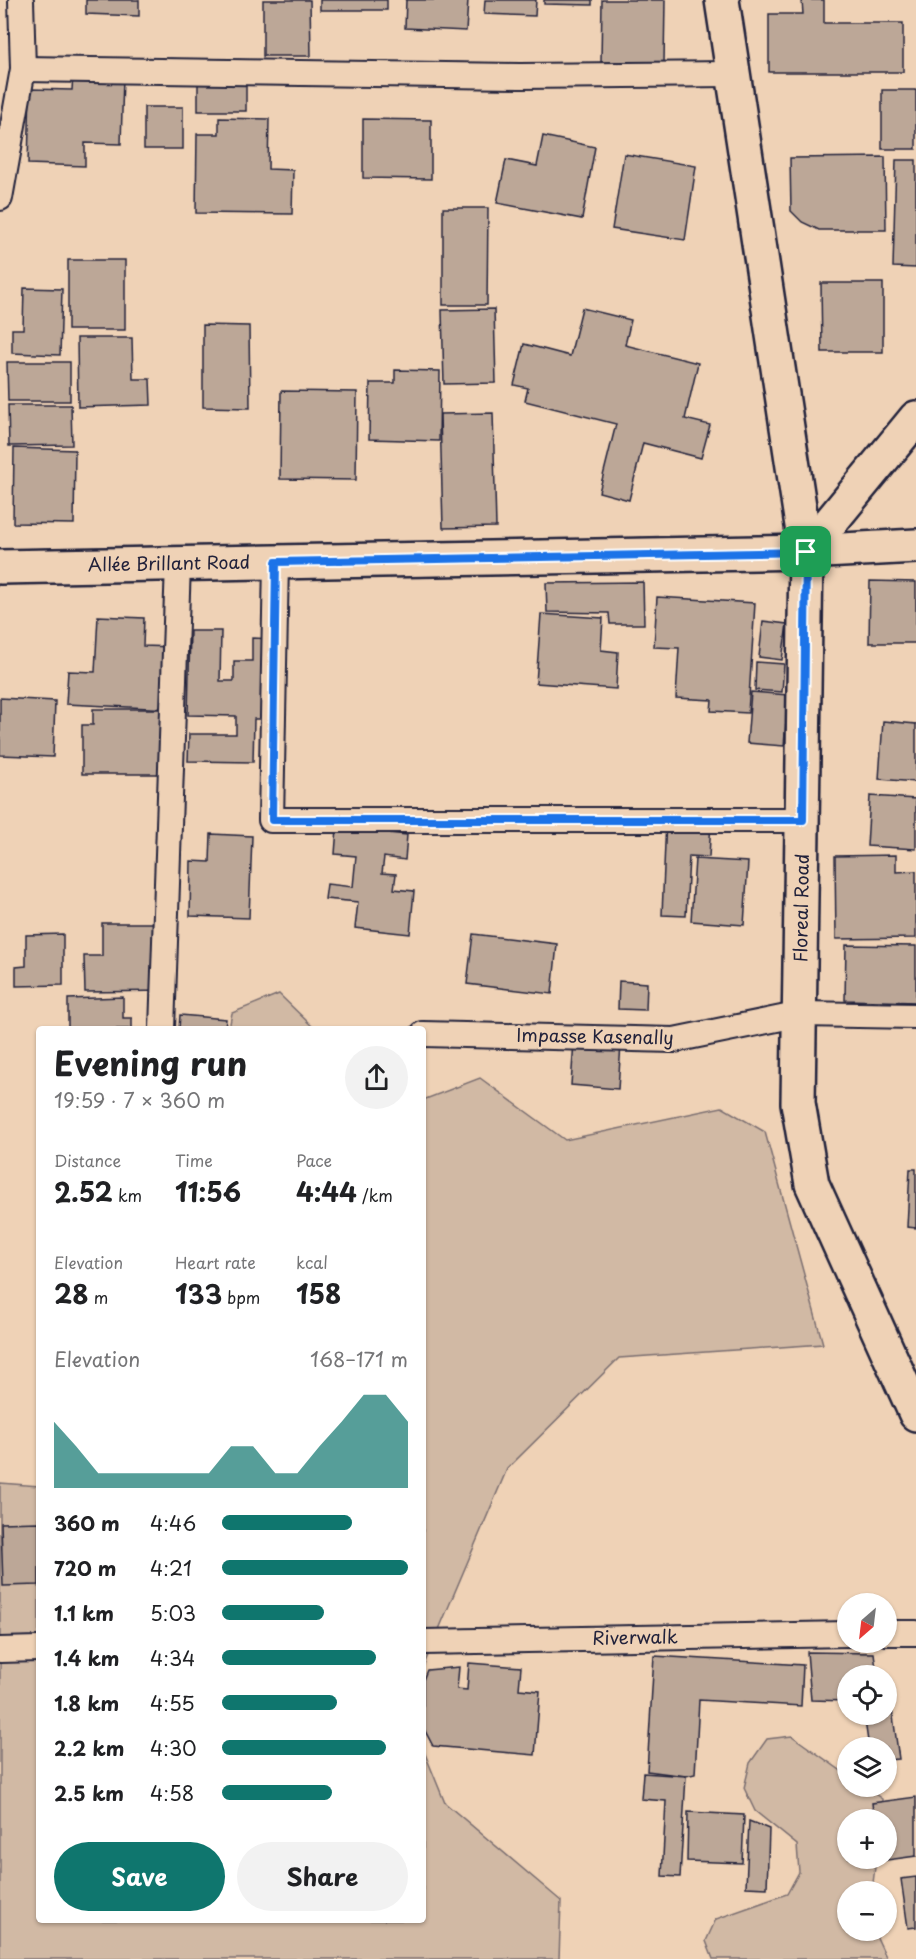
<!DOCTYPE html>
<html lang="en">
<head>
<meta charset="utf-8">
<style>
  :root { --surface:#fff; --page:#f2f2f2; --text:#202124; --muted:#757577; --accent:#0f766e }
  body { margin:0; font-family:"Playpen Sans",sans-serif; background:var(--page); color:var(--text); height:100vh; display:flex; flex-direction:column; font-size:22px; white-space:nowrap }
  * { box-sizing:border-box; margin:0 }
  p { font-size:20px; color:var(--muted) }
  .icon { flex:none; width:33px; height:33px; fill:none; stroke:currentColor; stroke-width:2; stroke-linecap:round; stroke-linejoin:round }
  .map { position:relative; flex:1; overflow:hidden }
  .sheet { position:absolute; left:36px; top:1026px; width:390px; height:897px; display:flex; flex-direction:column; background:var(--surface); border-radius:6px; box-shadow:0 2px 4px #0004 }
  .sheet>* { flex:none }
  .needle { width:39px; rotate:208deg }
  .tools { position:absolute; left:837px; top:1593px; display:grid; gap:12px }
  .tools a { display:grid; place-items:center; width:60px; height:60px; border-radius:50%; background:var(--surface); box-shadow:0 2px 4px #0004; font-size:30px }
  .pin { position:absolute; display:grid; place-items:center; width:51px; height:51px; color:#fff; margin:-26px; border-radius:12px; box-shadow:0 3px 9px #0006 }
  .round { display:grid; place-items:center; flex:none; width:63px; height:63px; border-radius:32px; background:var(--page) }
  .head { display:flex; align-items:center; justify-content:space-between; height:102px; padding:0 18px }
  h1 { font-size:33px; font-weight:700; line-height:45px }
  .figures { display:grid; grid-template-columns:repeat(3,1fr); gap:9px; height:102px; padding:6px 18px }
  .figures div { display:grid; align-content:center }
  .figures b { font-size:26px; font-weight:700 }
  .figures small { font-size:16px; font-weight:400 }
  .figures p { font-size:16px }
  .chart { height:168px; padding:12px 18px }
  .chart p { display:flex; justify-content:space-between }
  .chart svg { width:100%; height:108px; margin-top:6px; fill:var(--accent); opacity:.7 }
  .action { display:flex; gap:12px; margin-top:auto; padding:12px 18px }
  .action a { flex:1; height:69px; border-radius:36px; background:var(--accent); color:#fff; font-size:24px; font-weight:700; line-height:69px; text-align:center }
  .action a+a { background:var(--page); color:var(--text) }
  ul { padding:0 18px; list-style:none; font-size:20px }
  li { display:grid; grid-template-columns:96px 72px 1fr; align-items:center; height:45px }
  li i { height:15px; border-radius:8px; background:var(--accent) }
  .map>svg:first-child { display:block }
  .green { fill:#d1b9a4; stroke:#7a6e70; stroke-width:1.5 }
  .building { fill:#bca797; stroke:#22223b; stroke-width:1.5 }
  .lines { fill:none; stroke-linecap:round; stroke-linejoin:round }
  .street-casing { stroke:#22223b; stroke-width:28 }
  .secondary-casing { stroke:#22223b; stroke-width:38 }
  .street { stroke:#efd2b6; stroke-width:24 }
  .secondary { stroke:#efd2b6; stroke-width:33 }
  .route-casing { stroke:#fff; stroke-width:12 }
  .route { stroke:#1a73e8; stroke-width:8 }
  .labels { text-anchor:middle; stroke-width:5; stroke-linejoin:round; paint-order:stroke }
  .street-label { font-size:18px; fill:#22223b; stroke:#efd2b6 }
</style>
</head>
<body>
<div class="map">
<svg width="916" height="1959" viewBox="0 0 916 1959">
  <rect width="100%" height="100%" fill="#efd2b6"/>
  <filter id="ink" filterUnits="userSpaceOnUse"><feTurbulence type="fractalNoise" baseFrequency=".0167" numOctaves="2"/><feDisplacementMap in="SourceGraphic" scale="12" xChannelSelector="R" yChannelSelector="G"/><feConvolveMatrix kernelMatrix="1 2 1 2 8 2 1 2 1" color-interpolation-filters="sRGB"/></filter>
  <g filter="url(#ink)">
    <g class="green">
      <path d="M 279,994 L 315,1029 L 229,1029 L 232,1013 Z"/>
      <path d="M 480,1078 L 565,1140 L 722,1107 L 765,1132 L 823,1344 L 619,1358 L 507,1469 L 423,1667 L 423,1100 Z"/>
      <path d="M 0,1483 L 39,1486 L 39,1920 L 423,1920 L 423,1749 L 445,1803 L 561,1901 L 559,1959 L 0,1959 Z"/>
      <path d="M 792,1736 L 847,1775 L 848,1786 L 865,1787 L 882,1799 L 880,1819 L 848,1820 L 848,1858 L 876,1859 L 872,1891 L 848,1892 L 848,1930 L 874,1931 L 887,1959 L 713,1959 L 706,1941 L 716,1919 L 787,1894 L 799,1872 L 797,1845 L 755,1811 L 744,1788 L 750,1763 L 767,1739 Z"/>
    </g>
    <g class="building">
      <path d="M 86,0 L 139,0 L 139,16 L 86,14 Z"/>
      <path d="M 263,0 L 310,0 L 311,56 L 263,56 Z"/>
      <rect x="320" y="0" width="67" height="10"/>
      <path d="M 406,0 L 468,0 L 466,31 L 405,28 Z"/>
      <path d="M 485,0 L 536,0 L 535,16 L 484,14 Z"/>
      <path d="M 544,0 L 592,0 L 592,5 L 544,4 Z"/>
      <path d="M 602,0 L 665,0 L 664,63 L 601,62 Z"/>
      <path d="M 802,0 L 824,0 L 824,23 L 903,23 L 903,72 L 769,72 L 769,14 L 803,14 Z"/>
      <path d="M 73,75 L 123,77 L 121,144 L 85,143 L 85,166 L 28,164 L 30,89 L 72,90 Z"/>
      <path d="M 198,79 L 246,80 L 246,111 L 198,111 Z"/>
      <rect x="882" y="90" width="34" height="59"/>
      <rect x="144" y="107" width="39" height="42"/>
      <path d="M 219,118 L 269,119 L 268,169 L 293,170 L 292,214 L 196,213 L 197,134 L 219,134 Z"/>
      <path d="M 363,119 L 431,120 L 431,179 L 363,178 Z"/>
      <path d="M 543,136 L 595,147 L 582,219 L 497,203 L 506,160 L 537,166 Z"/>
      <path d="M 624,154 L 696,166 L 685,240 L 612,229 Z"/>
      <path d="M 885,157 L 886,230 L 819,230 L 802,222 L 791,211 L 790,158 Z"/>
      <path d="M 896,160 L 916,160 L 916,268 L 893,267 Z"/>
      <path d="M 443,208 L 488,208 L 487,305 L 443,305 Z"/>
      <rect x="68" y="260" width="57" height="70"/>
      <path d="M 821,283 L 883,283 L 883,352 L 822,352 Z"/>
      <path d="M 24,288 L 62,289 L 60,355 L 12,353 L 12,329 L 23,329 Z"/>
      <path d="M 582,308 L 631,320 L 625,345 L 698,363 L 685,419 L 710,425 L 701,458 L 643,443 L 629,500 L 599,492 L 616,424 L 525,401 L 528,388 L 514,385 L 524,344 L 570,356 Z"/>
      <path d="M 494,309 L 496,383 L 444,384 L 442,310 Z"/>
      <path d="M 203,325 L 249,326 L 250,408 L 203,407 Z"/>
      <path d="M 77,338 L 132,338 L 133,379 L 150,379 L 151,405 L 78,407 Z"/>
      <path d="M 7,362 L 70,362 L 70,401 L 8,401 Z"/>
      <path d="M 395,370 L 440,371 L 439,441 L 369,439 L 370,383 L 395,383 Z"/>
      <path d="M 281,391 L 357,392 L 356,480 L 280,479 Z"/>
      <path d="M 8,405 L 71,405 L 72,445 L 9,446 Z"/>
      <path d="M 493,413 L 496,527 L 443,528 L 440,414 Z"/>
      <path d="M 14,448 L 75,450 L 74,524 L 13,523 Z"/>
      <path d="M 870,581 L 916,582 L 916,643 L 869,643 Z"/>
      <path d="M 643,582 L 644,624 L 610,624 L 609,613 L 547,612 L 546,583 Z"/>
      <path d="M 657,597 L 755,603 L 748,713 L 711,711 L 712,700 L 676,698 L 679,648 L 654,647 Z"/>
      <path d="M 541,614 L 603,618 L 601,650 L 618,652 L 616,689 L 536,683 Z"/>
      <path d="M 98,616 L 144,618 L 143,646 L 175,647 L 171,709 L 66,704 L 68,671 L 95,672 Z"/>
      <path d="M 763,621 L 787,624 L 782,660 L 759,657 Z"/>
      <path d="M 190,631 L 221,631 L 220,681 L 234,681 L 234,661 L 252,661 L 252,638 L 276,639 L 275,719 L 254,719 L 253,762 L 188,761 L 189,734 L 236,734 L 236,716 L 188,715 Z"/>
      <path d="M 756,662 L 784,664 L 782,692 L 755,690 Z"/>
      <path d="M 751,692 L 788,695 L 784,746 L 747,743 Z"/>
      <path d="M 0,698 L 55,701 L 53,757 L 0,755 Z"/>
      <path d="M 93,709 L 164,709 L 164,774 L 82,774 L 82,725 L 93,725 Z"/>
      <path d="M 883,721 L 916,724 L 916,782 L 879,779 Z"/>
      <path d="M 870,796 L 916,799 L 916,849 L 867,846 Z"/>
      <path d="M 666,819 L 711,821 L 709,857 L 689,856 L 686,916 L 662,915 Z"/>
      <path d="M 337,828 L 407,835 L 405,860 L 384,857 L 382,873 L 396,874 L 394,889 L 414,891 L 410,934 L 355,928 L 358,902 L 325,899 L 327,884 L 353,887 L 356,856 L 335,854 Z"/>
      <path d="M 211,834 L 252,836 L 249,918 L 190,916 L 191,861 L 210,862 Z"/>
      <path d="M 896,855 L 896,872 L 916,871 L 916,938 L 836,939 L 835,856 Z"/>
      <path d="M 695,859 L 748,862 L 744,925 L 691,921 Z"/>
      <path d="M 102,923 L 153,923 L 166,934 L 167,991 L 85,992 L 84,956 L 102,956 Z"/>
      <path d="M 63,934 L 63,985 L 16,986 L 16,967 L 26,966 L 26,935 Z"/>
      <path d="M 473,934 L 557,944 L 552,994 L 467,984 Z"/>
      <path d="M 846,945 L 916,946 L 916,1002 L 845,1000 Z"/>
      <path d="M 619,981 L 647,983 L 646,1010 L 618,1009 Z"/>
      <path d="M 123,997 L 123,1018 L 132,1018 L 132,1029 L 68,1029 L 68,999 Z"/>
      <path d="M 180,1015 L 226,1019 L 225,1029 L 179,1029 Z"/>
      <path d="M 574,1041 L 621,1044 L 618,1089 L 571,1085 Z"/>
      <path d="M 910,1169 L 916,1169 L 916,1228 L 907,1227 Z"/>
      <path d="M 39,1522 L 39,1585 L 3,1586 L 1,1523 Z"/>
      <path d="M 807,1652 L 874,1653 L 877,1676 L 848,1676 L 848,1701 L 811,1700 Z"/>
      <path d="M 654,1656 L 803,1665 L 801,1706 L 699,1700 L 695,1774 L 686,1776 L 647,1771 Z"/>
      <path d="M 469,1663 L 521,1667 L 519,1689 L 540,1691 L 535,1755 L 433,1746 L 423,1727 L 423,1680 L 427,1670 L 459,1667 L 457,1689 L 467,1690 Z"/>
      <path d="M 892,1709 L 899,1759 L 886,1760 L 886,1748 L 869,1748 L 864,1714 L 886,1714 L 886,1710 Z"/>
      <path d="M 643,1773 L 686,1776 L 680,1877 L 662,1876 L 666,1801 L 641,1799 Z"/>
      <path d="M 916,1797 L 916,1856 L 880,1861 L 880,1858 L 886,1858 L 886,1820 L 874,1820 L 872,1803 Z"/>
      <path d="M 688,1812 L 744,1815 L 742,1863 L 687,1861 Z"/>
      <path d="M 749,1821 L 769,1829 L 767,1888 L 746,1887 Z"/>
      <path d="M 916,1877 L 916,1927 L 908,1928 L 901,1879 Z"/>
    </g>
    <g class="lines">
      <defs>
        <g id="street">
          <path d="M 23,69 L 520,76 L 732,74"/>
          <path d="M 0,198 L 23,69 L 21,0"/>
          <path d="M 276,562 L 271,820 L 803,820"/>
          <path d="M 162,1029 L 178,564"/>
          <path d="M 423,1034 L 674,1040 L 801,1014 L 916,1016"/>
          <path d="M 886,1633 L 916,1633"/>
          <path d="M 423,1642 L 848,1634"/>
          <path d="M 0,1650 L 39,1649"/>
        </g>
        <g id="secondary">
          <path d="M 722,0 L 806,552 L 798,1103 L 812,1184 L 916,1414"/>
          <path d="M 806,552 L 916,418"/>
          <path d="M 0,567 L 806,552 L 916,546"/>
        </g>
      </defs>
      <use href="#street" class="street-casing"/>
      <use href="#secondary" class="secondary-casing"/>
      <use href="#street" class="street"/>
      <use href="#secondary" class="secondary"/>
    </g>
  </g>
  <g class="lines" filter="url(#ink)">
    <defs>
      <path id="route" d="M 806,552 L 803,820 L 272,820 L 276,562 Z"/>
    </defs>
    <use href="#route" class="route-casing"/>
    <use href="#route" class="route"/>
  </g>
  <g class="labels">
    <g class="street-label">
      <text transform="translate(169 564) rotate(-1)" y="6">Allée Brillant Road</text>
      <text transform="translate(802 908) rotate(-89)" y="6">Floreal Road</text>
      <text transform="translate(595 1037) rotate(1)" y="6">Impasse Kasenally</text>
      <text transform="translate(635 1638) rotate(-1)" y="6">Riverwalk</text>
    </g>
  </g>
</svg>
<div class="tools">
<a><svg class="needle" viewBox="-14 -14 28 28"><path d="M0-13l5 13h-10z" fill="#e53935"/><path d="M0 13l5-13h-10z" fill="#757577"/></svg></a>
<a><svg class="icon" aria-label="locate" viewBox="0 0 24 24"><circle cx="12" cy="12" r="6"/><path d="M12 2v4M12 18v4M2 12h4M18 12h4"/></svg></a>
<a><svg class="icon" aria-label="layers" viewBox="0 0 24 24"><path d="M12 4l9 5-9 5-9-5zM3 14l9 5 9-5"/></svg></a>
<a>+</a>
<a>−</a>
</div>
<div class="pin" style="left:806px;top:552px;background:#1e9e55"><svg class="icon" aria-label="arrive" viewBox="0 0 24 24"><path d="M6 21V4h12l-3 4 3 4H6"/></svg></div>
<section class="sheet">
<div class="head"><div><h1>Evening run</h1><p>19:59 · 7 × 360 m</p></div><a class="round"><svg class="icon" aria-label="share" viewBox="0 0 24 24"><path d="M12 15V3M7 8l5-5 5 5M5 13v7h14v-7"/></svg></a></div>
<div class="figures">
<div><p>Distance</p><b>2.52<small> km</small></b></div>
<div><p>Time</p><b>11:56</b></div>
<div><p>Pace</p><b>4:44<small> /km</small></b></div>
</div>
<div class="figures">
<div><p>Elevation</p><b>28<small> m</small></b></div>
<div><p>Heart rate</p><b>133<small> bpm</small></b></div>
<div><p>kcal</p><b>158</b></div>
</div>
<div class="chart"><p><span>Elevation</span>168–171 m</p>
<svg viewBox="0 0 160 44" preserveAspectRatio="none"><path d="M0 44V17L10 27L20 38L30 38L40 38L50 38L60 38L70 38L80 27L90 27L100 38L110 38L120 27L130 17L140 6L150 6L160 17V44z"/></svg>
</div>
<ul>
<li><b>360 m</b>4:46<i style="width:70%"></i></li>
<li><b>720 m</b>4:21<i style="width:100%"></i></li>
<li><b>1.1 km</b>5:03<i style="width:55%"></i></li>
<li><b>1.4 km</b>4:34<i style="width:83%"></i></li>
<li><b>1.8 km</b>4:55<i style="width:62%"></i></li>
<li><b>2.2 km</b>4:30<i style="width:88%"></i></li>
<li><b>2.5 km</b>4:58<i style="width:59%"></i></li>
</ul>
<div class="action"><a>Save</a><a>Share</a></div>
</section>
</div>
</body>
</html>
